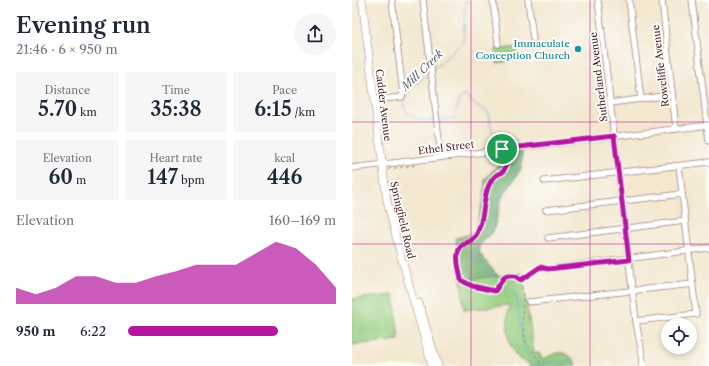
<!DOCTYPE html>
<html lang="en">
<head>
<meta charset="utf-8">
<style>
  :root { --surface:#fff; --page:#f6f6f7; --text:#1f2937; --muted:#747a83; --accent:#b5179e }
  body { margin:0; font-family:"Libre Caslon Text",serif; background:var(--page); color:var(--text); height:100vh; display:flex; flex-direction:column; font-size:15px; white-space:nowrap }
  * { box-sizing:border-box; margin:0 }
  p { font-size:13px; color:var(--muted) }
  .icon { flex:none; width:22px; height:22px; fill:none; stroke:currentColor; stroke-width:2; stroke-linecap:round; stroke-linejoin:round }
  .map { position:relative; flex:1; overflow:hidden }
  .side { display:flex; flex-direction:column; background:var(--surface); width:352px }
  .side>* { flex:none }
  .buttons { position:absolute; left:309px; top:318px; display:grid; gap:8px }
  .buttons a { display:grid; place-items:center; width:36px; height:36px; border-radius:50%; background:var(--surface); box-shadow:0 2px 6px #0003; font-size:20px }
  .pin { position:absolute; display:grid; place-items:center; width:34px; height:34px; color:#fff; margin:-17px; border:2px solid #fff; border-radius:50%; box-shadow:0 1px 4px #0007 }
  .round { display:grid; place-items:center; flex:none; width:42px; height:42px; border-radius:21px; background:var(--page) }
  .summary { display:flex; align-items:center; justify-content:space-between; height:68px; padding:0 16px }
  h1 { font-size:22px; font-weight:600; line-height:30px }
  .figures { display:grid; grid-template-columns:repeat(3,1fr); gap:6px; height:68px; padding:4px 16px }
  .figures div { display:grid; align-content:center; border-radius:4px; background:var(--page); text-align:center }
  .figures b { font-size:20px; font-weight:600 }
  .figures small { font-size:11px; font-weight:400 }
  .figures p { font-size:11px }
  .chart { height:112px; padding:8px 16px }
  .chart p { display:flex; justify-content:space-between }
  .chart svg { width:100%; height:72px; margin-top:4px; fill:var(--accent); opacity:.7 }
  ul { padding:0 16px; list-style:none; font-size:13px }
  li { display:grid; grid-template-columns:64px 48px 1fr; align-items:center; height:30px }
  li i { height:10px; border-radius:5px; background:var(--accent) }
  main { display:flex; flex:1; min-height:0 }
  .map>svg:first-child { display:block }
  .green { fill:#95cd80; stroke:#707656 }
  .forest { fill:#78b06e; stroke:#61684c }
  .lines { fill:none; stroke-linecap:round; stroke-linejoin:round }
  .stream { stroke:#5da5d4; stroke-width:1 }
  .minor-casing { stroke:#9e837d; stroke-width:7 }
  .major-casing { stroke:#9e837d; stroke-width:8 }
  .path { stroke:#9e837d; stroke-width:1; stroke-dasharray:3 3; stroke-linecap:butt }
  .minor { stroke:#fff; stroke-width:5.5 }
  .major { stroke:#fff; stroke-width:7 }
  .route-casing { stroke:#fff; stroke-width:8 }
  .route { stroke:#b5179e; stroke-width:5 }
  .grid { fill:none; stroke:#b5179e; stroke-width:1; stroke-opacity:0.55 }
  .culture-dot { fill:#0f9aa8; stroke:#fdfcf7; stroke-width:1.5 }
  .labels { text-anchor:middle; stroke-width:4; stroke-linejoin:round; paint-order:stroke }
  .culture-label { font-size:10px; fill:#0d838f; stroke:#fdfcf7; text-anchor:end }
  .street-label { font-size:10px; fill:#4a1f2b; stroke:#fdfcf7 }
  .water-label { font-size:11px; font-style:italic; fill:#535b77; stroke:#fdfcf7 }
</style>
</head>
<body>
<main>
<section class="side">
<div class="summary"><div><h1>Evening run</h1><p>21:46 · 6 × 950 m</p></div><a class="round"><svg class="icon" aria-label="share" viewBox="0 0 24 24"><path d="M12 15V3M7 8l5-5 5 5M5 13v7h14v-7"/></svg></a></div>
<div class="figures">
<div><p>Distance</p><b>5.70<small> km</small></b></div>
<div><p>Time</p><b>35:38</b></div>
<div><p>Pace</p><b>6:15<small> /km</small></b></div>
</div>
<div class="figures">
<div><p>Elevation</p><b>60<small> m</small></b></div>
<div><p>Heart rate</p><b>147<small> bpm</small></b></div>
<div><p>kcal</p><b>446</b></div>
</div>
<div class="chart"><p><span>Elevation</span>160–169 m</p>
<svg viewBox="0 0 160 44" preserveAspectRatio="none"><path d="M0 44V34L10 38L20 34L30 27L40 27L50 31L60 31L70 27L80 24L90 20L100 20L110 20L120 13L130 6L140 10L150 20L160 34V44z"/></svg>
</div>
<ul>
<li><b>950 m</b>6:22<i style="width:72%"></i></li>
</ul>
</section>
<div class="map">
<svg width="357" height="366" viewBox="0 0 357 366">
  <rect width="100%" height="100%" fill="#fdfcf7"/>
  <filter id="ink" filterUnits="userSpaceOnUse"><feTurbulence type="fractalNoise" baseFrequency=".025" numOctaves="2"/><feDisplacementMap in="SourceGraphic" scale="8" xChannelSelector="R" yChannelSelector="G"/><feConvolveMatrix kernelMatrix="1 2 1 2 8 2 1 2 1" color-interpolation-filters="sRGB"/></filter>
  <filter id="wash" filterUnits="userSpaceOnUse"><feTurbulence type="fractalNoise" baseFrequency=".012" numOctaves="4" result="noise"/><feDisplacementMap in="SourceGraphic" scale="16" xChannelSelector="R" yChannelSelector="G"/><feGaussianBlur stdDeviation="0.9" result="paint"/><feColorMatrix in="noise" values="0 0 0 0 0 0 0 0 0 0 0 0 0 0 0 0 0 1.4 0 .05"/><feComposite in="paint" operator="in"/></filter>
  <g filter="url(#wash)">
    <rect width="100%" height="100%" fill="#f3e7cf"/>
    <g class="green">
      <path d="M 164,47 L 166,60 L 145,63 L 143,50 Z"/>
      <path d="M 170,273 L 182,352 L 187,353 L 190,360 C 200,355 207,349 217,356 C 221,358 223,361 224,366 L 177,366 L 177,363 C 153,357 154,324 157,305 L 112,310 L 109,280 Z"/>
      <path d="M 42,295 L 47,340 L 0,345 L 0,299 Z"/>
    </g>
    <path class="forest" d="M 171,148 L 169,169 L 150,198 L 141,232 L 127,246 L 128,254 L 146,276 L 109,280 L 104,238 L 122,233 L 132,198 L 133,179 L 148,163 L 150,151 Z"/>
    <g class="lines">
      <g class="stream">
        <path d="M 82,69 L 111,42 L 114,0"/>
        <path d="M 78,73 C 70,79 56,88 53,98 C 48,117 69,122 83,120"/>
        <path d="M 88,120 L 103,118 L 107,99 L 114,95 L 123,105 L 136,112 C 141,137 141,135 165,140 L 166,145"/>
        <path d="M 167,150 L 168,162 L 147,194 L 137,234 L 124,246 L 123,256 L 133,270 L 164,296 L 173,351 L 184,364 L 217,360 L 221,366"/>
      </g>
    </g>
  </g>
  <g filter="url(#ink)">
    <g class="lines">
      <defs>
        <g id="minor">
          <path d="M 71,0 L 89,157"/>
          <path d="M 141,0 L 146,44"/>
          <path d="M 176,0 L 181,39"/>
          <path d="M 246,0 L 284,321 L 292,366"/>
          <path d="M 277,0 L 289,99"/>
          <path d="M 310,0 L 324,129"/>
          <path d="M 340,0 L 357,141"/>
          <path d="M 22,100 L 50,97 L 51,94 L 40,0"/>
          <path d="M 258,103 L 320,95"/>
          <path d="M 0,168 L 357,125"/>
          <path d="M 192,181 L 357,162"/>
          <path d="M 194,210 L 330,194"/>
          <path d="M 196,238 L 333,221"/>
          <path d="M 188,267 L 196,269 L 357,248"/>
          <path d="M 177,302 L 341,284"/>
          <path d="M 284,321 L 344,314 L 327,166"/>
        </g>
        <g id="major">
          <path d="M 10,0 L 35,201 L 48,253 L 80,366"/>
          <path d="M 67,303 L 86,366"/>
          <path d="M 291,366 L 291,364"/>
        </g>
      </defs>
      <use href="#minor" class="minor-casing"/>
      <use href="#major" class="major-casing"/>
      <g class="path">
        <path d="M 151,154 L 154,166 L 151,172 C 130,178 134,208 128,225 C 127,229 125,234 123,237 C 118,243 107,243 106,253 C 104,261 108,272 109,280 L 120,286 L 143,291 L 153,276 L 163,277 L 169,280 C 173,300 168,320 173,339 C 176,349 187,355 189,366"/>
        <path d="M 36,169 L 65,165"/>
        <path d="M 169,279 L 185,269"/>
      </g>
      <use href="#minor" class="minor"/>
      <use href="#major" class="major"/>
    </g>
  </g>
  <g class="lines" filter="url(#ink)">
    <defs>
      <path id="route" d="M 262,136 L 277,260 L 196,269 L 188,267 L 169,280 L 163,276 L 153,276 L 143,291 L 120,286 L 109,280 C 108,272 104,261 106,253 C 107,243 118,243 123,237 C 125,234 127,229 128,225 C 134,208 130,178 151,172 L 154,166 L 150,149 Z"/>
    </defs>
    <use href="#route" class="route-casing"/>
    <use href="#route" class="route"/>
  </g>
  <path class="grid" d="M 119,0 L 119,366M 238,0 L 238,366M 0,122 L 357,122M 0,244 L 357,244"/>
  <circle class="culture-dot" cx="226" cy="49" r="4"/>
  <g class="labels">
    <g class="culture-label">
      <text x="218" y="47">Immaculate<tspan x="218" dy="12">Conception Church</tspan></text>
    </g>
    <g class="street-label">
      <text transform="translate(308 66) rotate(-97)" y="4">Rowcliffe Avenue</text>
      <text transform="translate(246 77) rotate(-97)" y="4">Sutherland Avenue</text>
      <text transform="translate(32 105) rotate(83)" y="4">Cadder Avenue</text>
      <text transform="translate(94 147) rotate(-7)" y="4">Ethel Street</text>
      <text transform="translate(51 220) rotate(77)" y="4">Springfield Road</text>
    </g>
    <g class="water-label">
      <text transform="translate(70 70) rotate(-44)" y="4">Mill Creek</text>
    </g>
  </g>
</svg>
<div class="buttons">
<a><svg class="icon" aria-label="locate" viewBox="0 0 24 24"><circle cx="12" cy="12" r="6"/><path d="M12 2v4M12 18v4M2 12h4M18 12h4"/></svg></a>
</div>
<div class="pin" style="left:150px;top:149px;background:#1e9e55"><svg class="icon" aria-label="arrive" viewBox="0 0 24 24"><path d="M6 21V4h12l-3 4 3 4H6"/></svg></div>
</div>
</main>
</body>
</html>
